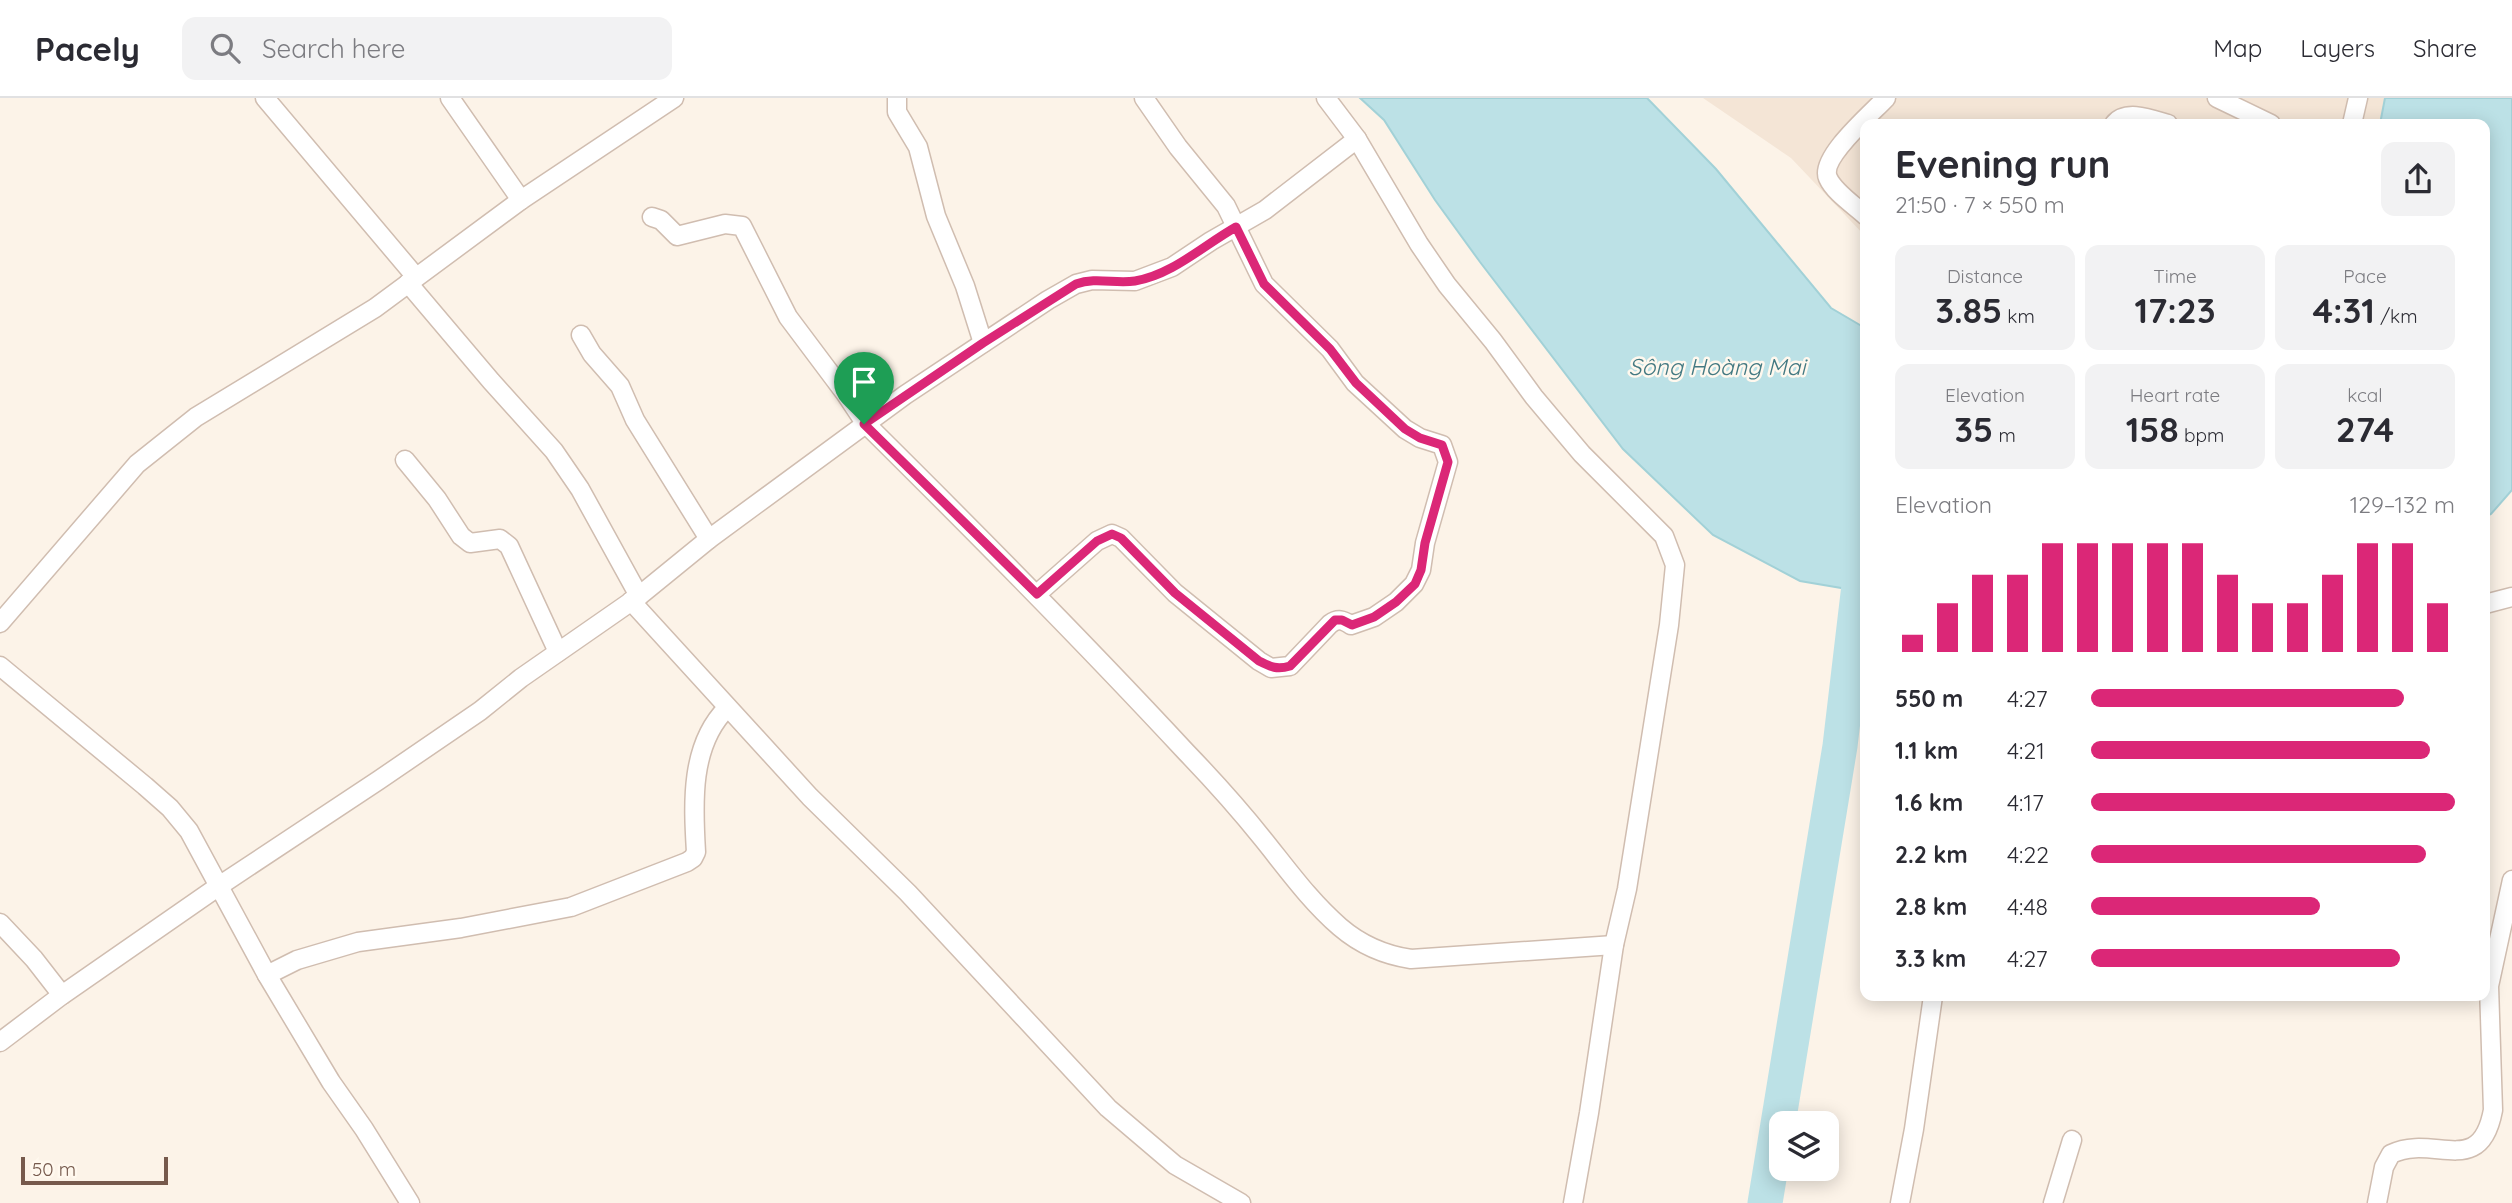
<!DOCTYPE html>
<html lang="en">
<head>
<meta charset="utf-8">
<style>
  :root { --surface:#fff; --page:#f2f2f3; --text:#2b2b33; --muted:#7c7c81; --line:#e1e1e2; --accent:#db2777 }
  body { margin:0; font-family:Quicksand,sans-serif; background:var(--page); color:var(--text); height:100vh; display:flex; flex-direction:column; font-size:26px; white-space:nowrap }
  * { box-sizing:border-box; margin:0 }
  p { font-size:23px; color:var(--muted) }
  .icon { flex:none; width:38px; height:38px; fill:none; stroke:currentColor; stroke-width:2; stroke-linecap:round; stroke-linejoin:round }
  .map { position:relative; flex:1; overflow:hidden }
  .side { position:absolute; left:1860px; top:21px; width:630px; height:882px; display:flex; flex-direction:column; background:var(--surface); border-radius:14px; box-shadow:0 4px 18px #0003 }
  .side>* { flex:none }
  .fabs { position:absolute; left:1769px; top:1013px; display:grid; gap:14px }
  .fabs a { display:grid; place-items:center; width:70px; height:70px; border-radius:14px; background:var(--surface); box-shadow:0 4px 18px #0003; font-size:35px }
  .scale { position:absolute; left:21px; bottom:18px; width:147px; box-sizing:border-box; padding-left:7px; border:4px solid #76594c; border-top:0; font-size:19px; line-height:24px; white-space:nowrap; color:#76594c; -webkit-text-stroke:5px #fff8ee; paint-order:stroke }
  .pin { position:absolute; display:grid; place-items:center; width:60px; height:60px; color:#fff; margin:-72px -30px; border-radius:50% 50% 50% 0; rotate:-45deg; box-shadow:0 0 7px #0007 }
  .pin .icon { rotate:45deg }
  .round { display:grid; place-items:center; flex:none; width:74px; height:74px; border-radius:14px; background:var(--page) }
  .headline { display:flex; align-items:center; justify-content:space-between; height:119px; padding:0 35px }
  h1 { font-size:38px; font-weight:700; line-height:52px }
  .figures { display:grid; grid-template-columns:repeat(3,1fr); gap:10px; height:119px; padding:7px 35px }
  .figures div { display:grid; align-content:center; border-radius:14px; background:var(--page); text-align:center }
  .figures b { font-size:35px; font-weight:700 }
  .figures small { font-size:19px; font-weight:400 }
  .figures p { font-size:19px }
  .chart { height:196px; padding:14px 35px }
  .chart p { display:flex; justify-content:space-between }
  .chart svg { width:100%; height:126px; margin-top:7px; stroke:var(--accent); stroke-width:6 }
  ul { padding:0 35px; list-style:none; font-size:23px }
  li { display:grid; grid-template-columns:112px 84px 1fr; align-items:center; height:52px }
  li i { height:18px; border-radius:9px; background:var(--accent) }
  header { display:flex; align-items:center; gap:42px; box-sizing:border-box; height:98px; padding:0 35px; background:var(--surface); border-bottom:2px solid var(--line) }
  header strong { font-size:33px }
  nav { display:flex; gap:38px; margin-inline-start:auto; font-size:24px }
  .search { width:490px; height:63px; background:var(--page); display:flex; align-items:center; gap:18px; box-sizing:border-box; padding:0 24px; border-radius:14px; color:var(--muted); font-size:26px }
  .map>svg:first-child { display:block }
  .residential { fill:#f4e5d6 }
  .water { fill:#bce1e6; stroke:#a2d1d7; stroke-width:2 }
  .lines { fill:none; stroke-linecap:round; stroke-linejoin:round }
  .river { stroke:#bce1e6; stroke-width:35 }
  .minor-casing { stroke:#d0bdb0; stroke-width:21 }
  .minor { stroke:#fff; stroke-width:18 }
  .route-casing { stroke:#fff; stroke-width:14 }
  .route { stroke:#db2777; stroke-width:9 }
  .labels { text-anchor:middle; stroke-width:5; stroke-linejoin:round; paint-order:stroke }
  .water-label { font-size:23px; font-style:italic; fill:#437982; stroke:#fff8ee }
</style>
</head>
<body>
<header>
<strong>Pacely</strong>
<div class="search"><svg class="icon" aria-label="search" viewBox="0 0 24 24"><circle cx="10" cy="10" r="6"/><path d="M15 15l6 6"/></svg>Search here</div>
<nav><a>Map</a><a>Layers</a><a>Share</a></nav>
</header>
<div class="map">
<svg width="2512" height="1105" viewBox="0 0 2512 1105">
  <rect width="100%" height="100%" fill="#fcf3e8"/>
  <path class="residential" d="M 1703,0 L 2385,0 L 2380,26 L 1866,26 L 1865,138 L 1791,60 Z"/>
  <g class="water">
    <path d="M 1360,0 L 1647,0 L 1716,71 L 1831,210 L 1865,230 L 1865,494 L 1800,483 L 1713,437 L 1623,351 L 1480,164 L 1435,102 L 1384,22 Z"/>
    <path d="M 2385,0 L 2512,0 L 2512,392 L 2491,416 L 2485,419 L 2485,26 L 2380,26 Z"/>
  </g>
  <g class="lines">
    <path class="river" d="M 1765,1105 L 1840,648 L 1866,428"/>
    <defs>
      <g id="minor">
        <path d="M 265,0 L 416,179"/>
        <path d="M 450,0 L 521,102"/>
        <path d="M 897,0 L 897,14 L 918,49 L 936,118 L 965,188 L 983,245"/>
        <path d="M 1326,0 L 1357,41 L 1419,146 L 1447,187 L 1493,243 L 1534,299 L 1582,356 L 1664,438 L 1675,467 L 1669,527 L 1627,791 L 1614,847 L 1589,1015 L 1573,1105"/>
        <path d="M 2217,0 L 2271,26"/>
        <path d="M 2114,26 C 2126,11 2151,21 2168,26"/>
        <path d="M 2352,26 L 2358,0"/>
        <path d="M 1866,118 C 1854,107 1834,94 1828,80 C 1819,60 1872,15 1886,0"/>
        <path d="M 652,119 L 661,122 L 677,138 L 725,126 L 742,128 L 788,219 L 845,295 L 865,325 C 974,433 1082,542 1186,654 C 1213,682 1239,711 1263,741 C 1288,772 1310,803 1340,829 C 1361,847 1384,857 1411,861 L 1614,847"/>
        <path d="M 408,185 L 491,283 L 554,353 L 580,391 L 639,498"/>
        <path d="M 581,237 L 592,256 L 620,288 L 635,322 L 709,441"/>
        <path d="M 405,362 L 437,401 L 461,438 L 470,445 L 500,441 L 509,448 L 558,554"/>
        <path d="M 1037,496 L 1097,443 L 1112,436 L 1121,440 L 1175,495 L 1259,563 L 1271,570 L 1290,568 L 1330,526 C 1338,520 1343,522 1351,527 L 1374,519 L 1396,504 L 1414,486 L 1421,472 L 1425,445 L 1448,364 L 1442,347 L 1420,340 L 1405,331 L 1355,285 L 1330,251 L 1264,186 L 1226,108 L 1178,49 L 1144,0"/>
        <path d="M 631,503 L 810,699 L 908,795 L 1108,1010 L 1175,1067 L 1241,1105"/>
        <path d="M 2485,506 L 2512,499"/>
        <path d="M 0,525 L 137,366 L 196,319 L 375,210 L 521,102 L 674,0"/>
        <path d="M 0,568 L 145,688 L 170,710 L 189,733 L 267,877 L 331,984 L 364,1031 L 410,1105"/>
        <path d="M 0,825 L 34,861 L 62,897"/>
        <path d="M 267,877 L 297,862 L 358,844 L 461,830 L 571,809 L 687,764 L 693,760 L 696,754 C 693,705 690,647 727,610"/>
        <path d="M 0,944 L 62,897 L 219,788 L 379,682 L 480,613 L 521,580 L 639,498 L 709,441 L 905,297 L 1048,202 L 1076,186 L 1092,182 L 1135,183 L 1172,169 L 1211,143 L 1265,112 L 1357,41"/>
        <path d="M 1900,1105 L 1914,1031 L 1933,898"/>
        <path d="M 2053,1105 L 2072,1042"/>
        <path d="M 2377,1105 L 2384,1069 L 2391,1056 C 2434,1035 2480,1082 2493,1012 L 2489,888 L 2512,782"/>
      </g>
    </defs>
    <use href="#minor" class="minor-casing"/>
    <use href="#minor" class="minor"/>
  </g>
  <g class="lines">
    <defs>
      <path id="route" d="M 1236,129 L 1264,186 L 1330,251 L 1356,285 L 1405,331 L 1420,340 L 1442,347 L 1448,364 L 1425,445 L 1421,472 L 1415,486 L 1396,504 L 1374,519 L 1352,527 L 1342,522 L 1335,522 L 1290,568 C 1277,572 1271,569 1259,563 L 1175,495 L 1121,440 L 1112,436 L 1097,443 L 1037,496 L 864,326 L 983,245 L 1076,186 C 1096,179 1115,186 1135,183 C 1172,177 1204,147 1236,129 Z"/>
    </defs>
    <use href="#route" class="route-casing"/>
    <use href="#route" class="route"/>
  </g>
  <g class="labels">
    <g class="water-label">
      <text x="1717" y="277">Sông Hoàng Mai</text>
    </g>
  </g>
</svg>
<div class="fabs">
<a><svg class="icon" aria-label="layers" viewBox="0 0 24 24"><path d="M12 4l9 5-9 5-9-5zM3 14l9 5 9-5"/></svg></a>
</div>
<div class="scale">50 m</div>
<div class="pin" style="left:864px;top:326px;background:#1e9e55"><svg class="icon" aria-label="arrive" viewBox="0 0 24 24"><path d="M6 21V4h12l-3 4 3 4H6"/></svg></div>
<section class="side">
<div class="headline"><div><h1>Evening run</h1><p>21:50 · 7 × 550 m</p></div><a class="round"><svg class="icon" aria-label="share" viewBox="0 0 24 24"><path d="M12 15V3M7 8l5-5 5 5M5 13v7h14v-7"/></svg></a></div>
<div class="figures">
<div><p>Distance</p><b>3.85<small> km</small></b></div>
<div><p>Time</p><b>17:23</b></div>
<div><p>Pace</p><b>4:31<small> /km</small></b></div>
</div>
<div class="figures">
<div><p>Elevation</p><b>35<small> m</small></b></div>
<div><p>Heart rate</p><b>158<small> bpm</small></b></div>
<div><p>kcal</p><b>274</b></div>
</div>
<div class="chart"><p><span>Elevation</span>129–132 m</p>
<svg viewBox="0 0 160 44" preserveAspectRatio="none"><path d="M5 44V38M15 44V27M25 44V17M35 44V17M45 44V6M55 44V6M65 44V6M75 44V6M85 44V6M95 44V17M105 44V27M115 44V27M125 44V17M135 44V6M145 44V6M155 44V27"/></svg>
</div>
<ul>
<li><b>550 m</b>4:27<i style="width:86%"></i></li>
<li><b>1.1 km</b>4:21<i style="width:93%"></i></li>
<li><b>1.6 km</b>4:17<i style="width:100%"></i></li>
<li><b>2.2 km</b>4:22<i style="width:92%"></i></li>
<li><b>2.8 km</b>4:48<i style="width:63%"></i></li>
<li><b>3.3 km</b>4:27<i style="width:85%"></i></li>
</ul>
</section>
</div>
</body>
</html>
